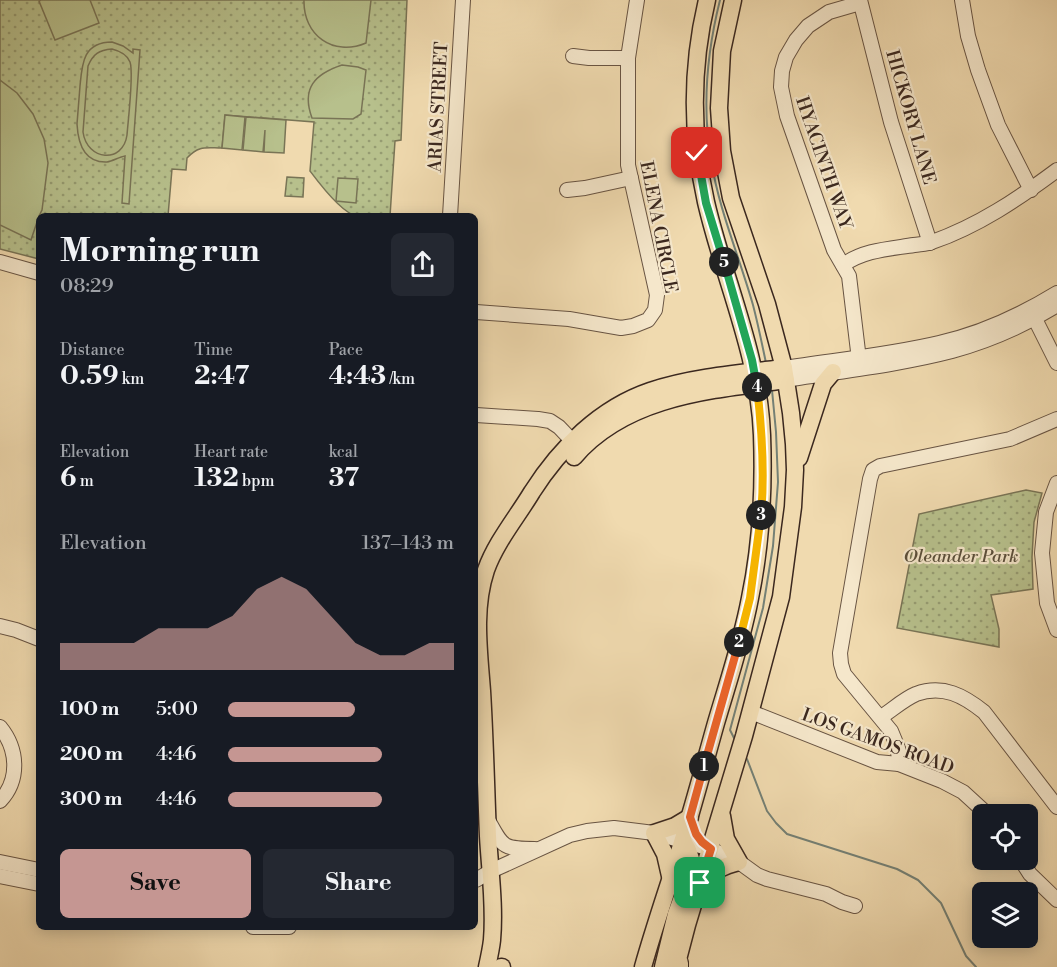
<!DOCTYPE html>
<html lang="en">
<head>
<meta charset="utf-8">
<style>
  :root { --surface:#171b24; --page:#242831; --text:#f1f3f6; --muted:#9ea1a6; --accent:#c59692 }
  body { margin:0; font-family:"Libre Bodoni",serif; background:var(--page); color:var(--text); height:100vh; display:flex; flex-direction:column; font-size:22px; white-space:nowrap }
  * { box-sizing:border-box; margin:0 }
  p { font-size:20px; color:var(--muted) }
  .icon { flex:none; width:33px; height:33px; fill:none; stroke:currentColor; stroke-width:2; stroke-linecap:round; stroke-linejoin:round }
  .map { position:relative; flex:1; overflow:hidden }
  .panel { position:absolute; left:36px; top:213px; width:442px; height:717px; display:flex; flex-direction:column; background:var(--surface); border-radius:9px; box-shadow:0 3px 15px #0003 }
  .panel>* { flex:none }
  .controls { position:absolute; left:972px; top:804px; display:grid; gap:12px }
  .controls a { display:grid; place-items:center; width:66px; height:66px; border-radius:9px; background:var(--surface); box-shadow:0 3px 15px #0003; font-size:30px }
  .pin { position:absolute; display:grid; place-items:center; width:51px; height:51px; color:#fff; margin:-26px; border-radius:12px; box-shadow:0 3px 9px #0006 }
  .km { position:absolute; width:30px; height:30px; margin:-15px; border-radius:50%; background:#222; color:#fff; font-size:16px; line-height:30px; text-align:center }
  .round { display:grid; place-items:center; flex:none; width:63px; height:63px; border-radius:9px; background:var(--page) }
  .summary { display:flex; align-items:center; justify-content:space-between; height:102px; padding:0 24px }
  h1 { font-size:33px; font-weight:700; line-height:45px }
  .figures { display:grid; grid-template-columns:repeat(3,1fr); gap:9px; height:102px; padding:6px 24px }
  .figures div { display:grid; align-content:center }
  .figures b { font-size:26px; font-weight:700 }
  .figures small { font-size:16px; font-weight:400 }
  .figures p { font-size:16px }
  .chart { height:168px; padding:12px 24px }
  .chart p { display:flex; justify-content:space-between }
  .chart svg { width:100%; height:108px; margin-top:6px; fill:var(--accent); opacity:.7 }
  .action { display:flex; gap:12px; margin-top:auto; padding:12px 24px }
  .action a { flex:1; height:69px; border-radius:9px; background:var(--accent); color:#111; font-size:24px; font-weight:700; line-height:69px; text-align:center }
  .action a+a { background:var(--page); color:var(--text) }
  ul { padding:0 24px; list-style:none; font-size:20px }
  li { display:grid; grid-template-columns:96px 72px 1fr; align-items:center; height:45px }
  li i { height:15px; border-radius:8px; background:var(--accent) }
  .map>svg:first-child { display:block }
  .grass { fill:url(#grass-dots); stroke:#797456; stroke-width:1.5 }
  .garden { fill:#b7c08c; stroke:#797456; stroke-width:1.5; fill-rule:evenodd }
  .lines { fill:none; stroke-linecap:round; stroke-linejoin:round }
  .stream { stroke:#748075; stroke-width:2 }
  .minor-casing { stroke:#685443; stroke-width:16 }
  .major-casing { stroke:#3b281f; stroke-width:19 }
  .highway-casing { stroke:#3b281f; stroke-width:22 }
  .minor { stroke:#f5e7cb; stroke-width:14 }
  .major { stroke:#f0daaf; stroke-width:16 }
  .highway { stroke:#f0daaf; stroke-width:20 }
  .split-1-casing { stroke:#fff; stroke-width:12 }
  .split-2-casing { stroke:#fff; stroke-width:12 }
  .split-3-casing { stroke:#fff; stroke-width:12 }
  .split-4-casing { stroke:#fff; stroke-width:12 }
  .split-5-casing { stroke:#fff; stroke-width:12 }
  .split-6-casing { stroke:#fff; stroke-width:12 }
  .split-1 { stroke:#f0652b; stroke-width:8 }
  .split-2 { stroke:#f0652b; stroke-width:8 }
  .split-3 { stroke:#f5b400; stroke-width:8 }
  .split-4 { stroke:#f5b400; stroke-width:8 }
  .split-5 { stroke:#22a559; stroke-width:8 }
  .split-6 { stroke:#22a559; stroke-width:8 }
  .labels { text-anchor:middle; stroke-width:4.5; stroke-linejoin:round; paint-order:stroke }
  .street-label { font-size:18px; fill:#3b281f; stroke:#f5e7cb }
  .park-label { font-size:18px; font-style:italic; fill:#5a4e3a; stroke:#f5e7cb }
</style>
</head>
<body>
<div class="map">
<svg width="1057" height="967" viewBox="0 0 1057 967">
  <defs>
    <pattern id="grass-dots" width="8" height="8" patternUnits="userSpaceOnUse" patternTransform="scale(1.5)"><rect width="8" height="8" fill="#b7c08c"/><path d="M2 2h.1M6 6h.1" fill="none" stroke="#969c72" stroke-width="1.8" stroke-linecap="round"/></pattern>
  </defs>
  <rect width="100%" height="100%" fill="#f0daaf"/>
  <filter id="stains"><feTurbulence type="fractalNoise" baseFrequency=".00333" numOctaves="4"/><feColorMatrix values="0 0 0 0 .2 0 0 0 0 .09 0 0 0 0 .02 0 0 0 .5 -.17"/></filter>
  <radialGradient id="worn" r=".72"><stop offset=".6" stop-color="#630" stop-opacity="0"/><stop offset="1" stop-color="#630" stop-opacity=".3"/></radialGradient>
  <g class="grass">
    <path d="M 0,0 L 407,0 L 401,140 L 395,141 L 390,216 C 380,216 368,218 357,216 C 342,214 319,183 310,171 L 314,122 L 225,115 L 222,148 C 206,148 199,145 187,158 L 186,170 L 172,169 L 168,216 L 39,216 L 39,259 L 0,249 Z"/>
    <path d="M 287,177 L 304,178 L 303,197 L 285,196 Z"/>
    <path d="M 1026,490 L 1042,493 L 1034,522 L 1032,557 L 1033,589 L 991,595 L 999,629 L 999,647 L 897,628 L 919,514 Z"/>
  </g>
  <g class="garden">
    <path d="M 41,0 L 90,0 L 99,23 L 55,40 L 39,1 Z"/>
    <path d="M 304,0 L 371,0 L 366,43 C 333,57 303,35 304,0 Z"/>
    <path d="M 112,42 L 123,46 L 133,53 L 133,49 L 140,50 L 129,204 L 122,203 L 125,156 C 119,157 113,161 107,162 C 84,163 78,143 77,124 C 78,112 79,99 80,86 C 82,64 83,42 112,42 ZM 112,49 C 120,51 127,54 130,62 C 134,73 128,121 127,135 C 123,164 87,161 83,132 L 88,66 C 93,54 99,50 112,49 Z"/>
    <path d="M 342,65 L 358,67 L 366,70 L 361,114 L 353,119 L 312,118 C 301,88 315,74 342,65 Z"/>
    <path d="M 0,80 L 17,93 L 33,114 L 44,139 L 48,163 L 42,210 L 39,216 L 31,240 L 0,225 Z"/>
    <path d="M 225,115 L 245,117 L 242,150 L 222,148 Z"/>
    <path d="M 246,117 L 286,120 L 284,153 L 264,152 L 265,130 L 263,152 L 243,150 Z"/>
    <path d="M 338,178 L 358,179 L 356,203 L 336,201 Z"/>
  </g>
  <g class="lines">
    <g class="stream">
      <path d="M 720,0 C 707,52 702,107 711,160 C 719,210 739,256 753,305 C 758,324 762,344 766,363"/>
      <path d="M 734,738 L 730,730 L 763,608 L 773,546 L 778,482 L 776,432 L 772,390"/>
      <path d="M 747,759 L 767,811 L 776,823 L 787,834 L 897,869 L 918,880 L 941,903 L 966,956 L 976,967"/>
    </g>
    <defs>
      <g id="minor">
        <path d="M 860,0 L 891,122 L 930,243"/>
        <path d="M 962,0 L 968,36 L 978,70 L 998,125 L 1031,190"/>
        <path d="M 860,3 L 829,12 L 808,26 L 796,40 L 786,57 L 782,71 L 781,87 L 787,116 L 834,250 L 849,276 L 860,368"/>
        <path d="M 573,56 L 589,58 L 628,58"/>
        <path d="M 567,190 L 585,188 L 631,178"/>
        <path d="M 450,216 L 463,0"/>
        <path d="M 0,262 L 39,273"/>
        <path d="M 843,265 C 864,250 889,249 914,245 C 920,244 927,244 932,242 C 978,226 1018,199 1057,170"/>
        <path d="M 1031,311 L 1057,363"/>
        <path d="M 476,312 L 569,319 L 621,328 L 633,326 L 648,320 L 655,310 L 657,295 L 628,165 L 628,58 L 637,0"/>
        <path d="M 784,368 C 835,360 888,355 939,343 C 980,334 1021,315 1057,293"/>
        <path d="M 786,380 C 841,371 898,365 952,351 C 989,341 1025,325 1057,305"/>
        <path d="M 476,415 L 538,419 L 550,421 L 559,427 L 579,448"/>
        <path d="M 1057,483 L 1046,512 L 1042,553 L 1047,603 L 1057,630"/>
        <path d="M 0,626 L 16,630 L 39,639"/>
        <path d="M 751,712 L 877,762 L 899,764 L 942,781 L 963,792 L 987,814"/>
        <path d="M 881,717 C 892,710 904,699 916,694 C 943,684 964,696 984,712 L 1057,807"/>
        <path d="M 0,727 C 18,749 20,780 0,801"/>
        <path d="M 899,764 L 898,748 L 891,731 L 844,674 L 841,664 L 840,653 L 870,479 L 873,470 L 880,466 L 1010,439 L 1057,419"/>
        <path d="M 488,820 C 503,847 502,849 535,849"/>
        <path d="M 1021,860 L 1030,874 L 1057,900"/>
        <path d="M 0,862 L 39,870"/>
        <path d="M 0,876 L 39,884"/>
        <path d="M 476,880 L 491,871 L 570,835 L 587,831 L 614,828 L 654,833 L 711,849 L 739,862 L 757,875 L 767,879 L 826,894 L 842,902 L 855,906"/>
        <path d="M 253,927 L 289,927"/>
      </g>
      <g id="major">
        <path d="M 574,457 C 626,396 711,390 786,380"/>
        <path d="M 799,458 L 823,384 L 833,372"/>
        <path d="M 670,876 L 665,854 L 654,833 L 675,826 L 690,817"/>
        <path d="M 701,883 C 713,871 723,866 739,862 L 726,839 L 722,816"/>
        <path d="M 487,967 C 489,958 491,949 492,940 C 495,906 490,871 488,836 C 486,788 485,740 482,691 C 479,651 473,609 486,570 C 496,542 517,517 532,492 C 560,448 600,408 650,391 C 691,377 741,373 784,368"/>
        <path d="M 501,967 L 502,967"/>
        <path d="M 643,967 C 655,924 670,882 683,839 C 695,800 705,762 716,723 C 728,682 742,641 750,598 C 761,545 764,489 762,435 C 759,354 724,280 706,202 C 691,135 691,67 707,0"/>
        <path d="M 663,967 L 676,914 L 692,870 L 691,859 L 688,850 L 683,841"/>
        <path d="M 676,967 L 687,925 L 744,736 L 781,597 L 793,507 L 795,470 L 794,444 L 791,413 L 784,368 L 767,304 L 731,198 L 722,151 L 719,108 L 722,51 L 733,0"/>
      </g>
      <path id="highway" d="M 678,963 L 678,967"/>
    </defs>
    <use href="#minor" class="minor-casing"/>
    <use href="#major" class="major-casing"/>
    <use href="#highway" class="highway-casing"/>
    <use href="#minor" class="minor"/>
    <use href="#major" class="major"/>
    <use href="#highway" class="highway"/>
  </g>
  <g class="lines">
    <defs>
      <path id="split-1" d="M 700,883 L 711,849 L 702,842 L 696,834 L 690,817 L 704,766"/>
      <path id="split-2" d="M 704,766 L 739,642"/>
      <path id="split-3" d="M 739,642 L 750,598 L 761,515"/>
      <path id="split-4" d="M 757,387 C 762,430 765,472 761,515"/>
      <path id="split-5" d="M 724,262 L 752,360 L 757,387"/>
      <path id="split-6" d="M 697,153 L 706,203 L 724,262"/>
    </defs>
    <use href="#split-1" class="split-1-casing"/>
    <use href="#split-2" class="split-2-casing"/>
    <use href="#split-3" class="split-3-casing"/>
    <use href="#split-4" class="split-4-casing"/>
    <use href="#split-5" class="split-5-casing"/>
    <use href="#split-6" class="split-6-casing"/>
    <use href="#split-1" class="split-1"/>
    <use href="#split-2" class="split-2"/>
    <use href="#split-3" class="split-3"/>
    <use href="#split-4" class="split-4"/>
    <use href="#split-5" class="split-5"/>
    <use href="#split-6" class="split-6"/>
  </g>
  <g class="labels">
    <g class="street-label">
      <text transform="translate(438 107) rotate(-87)" y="6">ARIAS STREET</text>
      <text transform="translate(911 117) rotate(74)" y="6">HICKORY LANE</text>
      <text transform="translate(824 163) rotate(71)" y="6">HYACINTH WAY</text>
      <text transform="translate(659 227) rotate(79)" y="6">ELENA CIRCLE</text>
      <text transform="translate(878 741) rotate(20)" y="6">LOS GAMOS ROAD</text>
    </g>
    <g class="park-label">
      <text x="961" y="562">Oleander Park</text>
    </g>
  </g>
  <rect width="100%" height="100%" filter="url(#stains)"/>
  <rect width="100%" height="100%" fill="url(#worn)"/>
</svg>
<div class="controls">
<a><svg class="icon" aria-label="locate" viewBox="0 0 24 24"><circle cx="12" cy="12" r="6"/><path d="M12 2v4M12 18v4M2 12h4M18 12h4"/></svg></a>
<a><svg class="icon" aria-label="layers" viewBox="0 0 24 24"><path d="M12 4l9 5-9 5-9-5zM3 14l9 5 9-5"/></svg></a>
</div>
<div class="pin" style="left:700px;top:883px;background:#1e9e55"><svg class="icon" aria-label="arrive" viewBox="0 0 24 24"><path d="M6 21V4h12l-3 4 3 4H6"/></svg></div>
<div class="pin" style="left:697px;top:153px;background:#d93025"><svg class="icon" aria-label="check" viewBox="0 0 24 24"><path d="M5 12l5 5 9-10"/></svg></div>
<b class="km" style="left:704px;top:766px">1</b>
<b class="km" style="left:739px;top:642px">2</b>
<b class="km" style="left:761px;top:515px">3</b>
<b class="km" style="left:757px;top:387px">4</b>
<b class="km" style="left:724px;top:262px">5</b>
<section class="panel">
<div class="summary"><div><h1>Morning run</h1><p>08:29</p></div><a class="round"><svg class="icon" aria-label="share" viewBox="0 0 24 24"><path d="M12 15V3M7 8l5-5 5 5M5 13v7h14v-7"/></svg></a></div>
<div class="figures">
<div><p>Distance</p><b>0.59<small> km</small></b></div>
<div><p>Time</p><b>2:47</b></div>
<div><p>Pace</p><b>4:43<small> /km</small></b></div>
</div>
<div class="figures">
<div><p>Elevation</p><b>6<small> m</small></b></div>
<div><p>Heart rate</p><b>132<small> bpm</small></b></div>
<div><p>kcal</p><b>37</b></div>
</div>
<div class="chart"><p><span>Elevation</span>137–143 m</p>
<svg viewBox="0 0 160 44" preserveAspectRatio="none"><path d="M0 44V33L10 33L20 33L30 33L40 27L50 27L60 27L70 22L80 11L90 6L100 11L110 22L120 33L130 38L140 38L150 33L160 33V44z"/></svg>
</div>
<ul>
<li><b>100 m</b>5:00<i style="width:56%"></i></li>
<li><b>200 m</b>4:46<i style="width:68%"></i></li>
<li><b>300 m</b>4:46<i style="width:68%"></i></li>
</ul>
<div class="action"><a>Save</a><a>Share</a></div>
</section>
</div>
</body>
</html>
